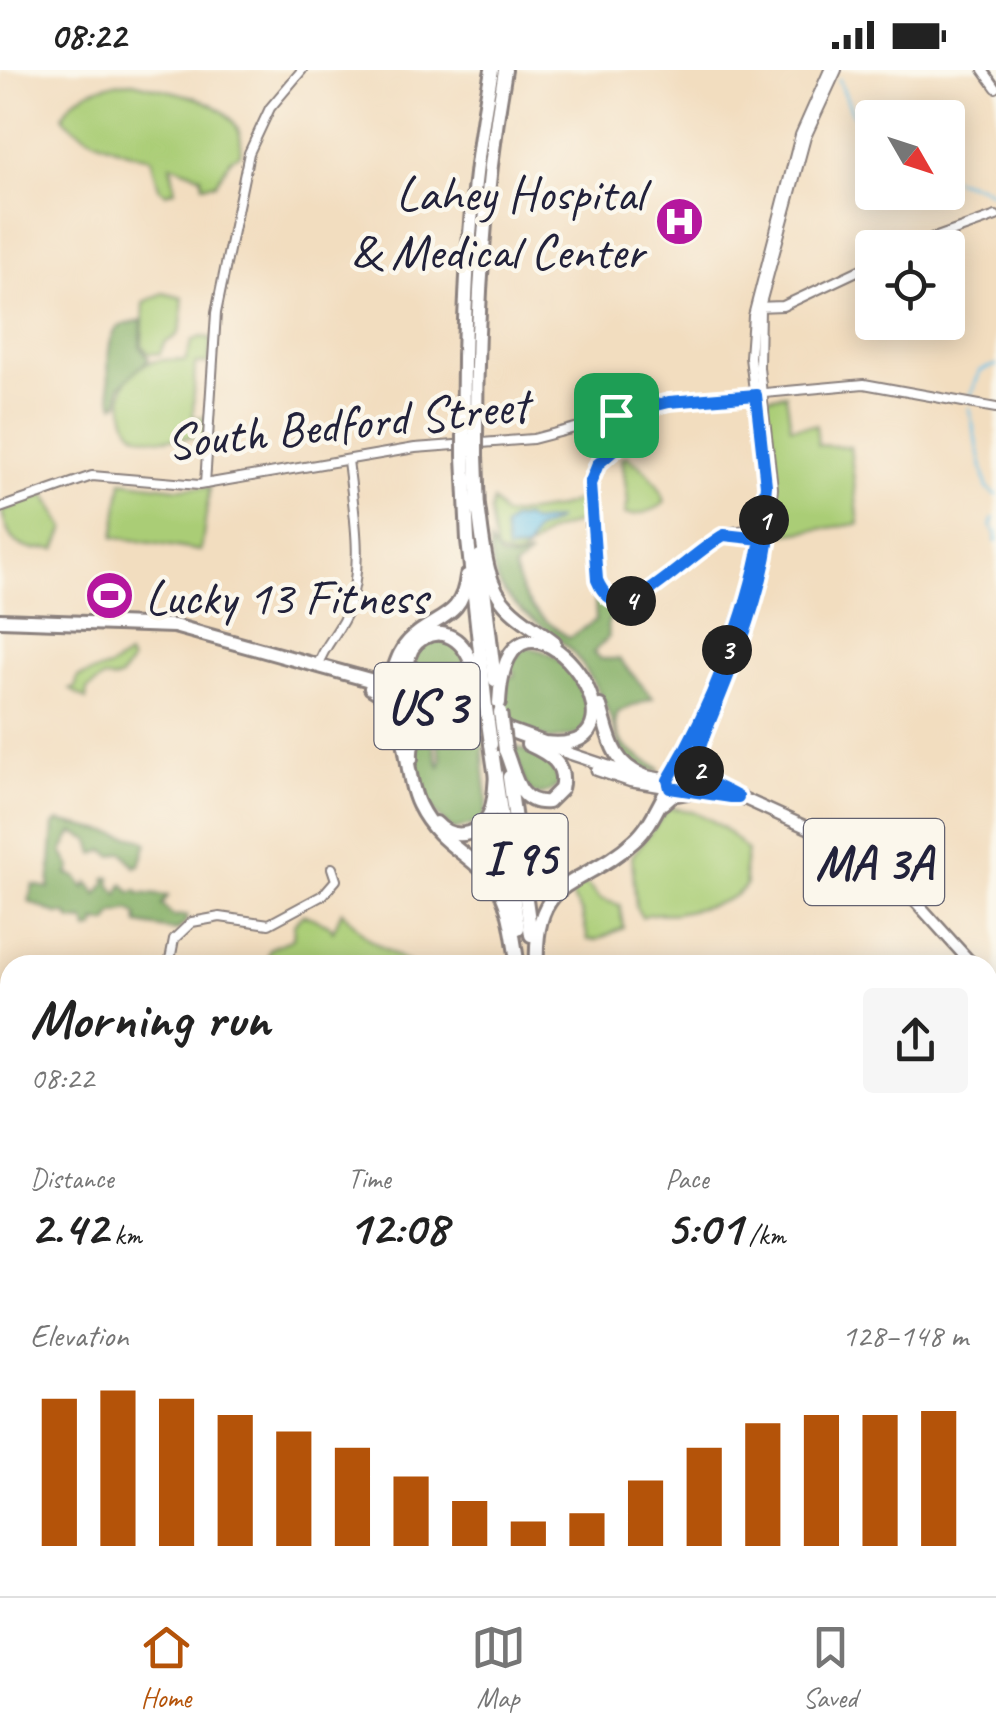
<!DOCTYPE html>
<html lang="en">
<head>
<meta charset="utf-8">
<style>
  :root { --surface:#fff; --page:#f6f6f6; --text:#222; --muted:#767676; --line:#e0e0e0; --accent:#b45309 }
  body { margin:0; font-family:Caveat,sans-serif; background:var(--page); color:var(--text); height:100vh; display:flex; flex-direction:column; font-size:38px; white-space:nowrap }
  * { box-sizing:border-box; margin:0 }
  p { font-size:32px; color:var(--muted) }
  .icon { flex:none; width:55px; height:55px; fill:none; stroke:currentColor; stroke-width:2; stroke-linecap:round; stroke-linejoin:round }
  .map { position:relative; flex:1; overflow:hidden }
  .drawer { position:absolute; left:0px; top:885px; width:998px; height:642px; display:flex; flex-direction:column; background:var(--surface); border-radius:30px 30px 0 0; box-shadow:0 5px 25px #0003 }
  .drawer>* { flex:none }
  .needle { width:65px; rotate:129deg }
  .fabs { position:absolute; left:855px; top:30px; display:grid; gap:20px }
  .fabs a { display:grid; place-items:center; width:110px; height:110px; border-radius:10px; background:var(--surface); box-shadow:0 5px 25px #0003; font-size:50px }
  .pin { position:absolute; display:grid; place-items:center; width:85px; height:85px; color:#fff; margin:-42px; border-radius:20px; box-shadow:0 5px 15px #0006 }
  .km { position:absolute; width:50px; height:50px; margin:-25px; border-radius:50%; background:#222; color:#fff; font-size:28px; line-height:50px; text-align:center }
  .round { display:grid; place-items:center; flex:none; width:105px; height:105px; border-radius:10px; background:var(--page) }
  .summary { display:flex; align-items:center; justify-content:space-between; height:170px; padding:0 30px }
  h1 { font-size:55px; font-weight:600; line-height:75px }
  .stats { display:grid; grid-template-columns:repeat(3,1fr); gap:15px; height:170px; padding:10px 30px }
  .stats div { display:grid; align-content:center }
  .stats b { font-size:50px; font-weight:600 }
  .stats small { font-size:28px; font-weight:400 }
  .stats p { font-size:28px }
  .chart { height:280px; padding:20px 30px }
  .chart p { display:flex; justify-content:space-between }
  .chart svg { width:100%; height:180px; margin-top:10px; stroke:var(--accent); stroke-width:6 }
  .status { display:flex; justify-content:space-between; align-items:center; height:70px; padding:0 50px; background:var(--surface); direction:ltr }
  .status svg { height:28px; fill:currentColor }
  .dock { display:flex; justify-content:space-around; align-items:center; height:140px; border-top:2px solid var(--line); background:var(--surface); font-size:28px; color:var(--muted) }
  .dock a { display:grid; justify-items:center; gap:5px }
  .dock .on { color:var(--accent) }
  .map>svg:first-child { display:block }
  .green { fill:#aacd76; stroke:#667858; stroke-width:2.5 }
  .forest { fill:#87b067; stroke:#546951; stroke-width:2.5 }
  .water { fill:#6dc4ea; stroke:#487392; stroke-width:2.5 }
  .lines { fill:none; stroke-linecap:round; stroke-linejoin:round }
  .stream { stroke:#6dc4ea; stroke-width:2.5 }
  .secondary-casing { stroke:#8a807d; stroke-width:12 }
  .primary-casing { stroke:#8a807d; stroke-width:15 }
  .highway-casing { stroke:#8a807d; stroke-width:18 }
  .secondary { stroke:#fff; stroke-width:8 }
  .primary { stroke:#fff; stroke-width:10 }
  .highway { stroke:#fff; stroke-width:12 }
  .highway-bridge-casing { stroke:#8a807d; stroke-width:18; stroke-linecap:butt }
  .highway-bridge { stroke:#fff; stroke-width:12 }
  .route-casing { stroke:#fff; stroke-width:20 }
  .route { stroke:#1a73e8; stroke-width:12 }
  .labels { text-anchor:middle; stroke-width:9; stroke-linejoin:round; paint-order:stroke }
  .shield { fill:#fbf7ec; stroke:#636270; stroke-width:2.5 }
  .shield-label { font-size:48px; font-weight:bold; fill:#22223b }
  .poi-label { font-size:50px; fill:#22223b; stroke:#fbf7ec; text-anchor:end }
  .street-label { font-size:50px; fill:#22223b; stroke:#fbf7ec }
</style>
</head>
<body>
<div class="status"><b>08:22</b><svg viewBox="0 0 49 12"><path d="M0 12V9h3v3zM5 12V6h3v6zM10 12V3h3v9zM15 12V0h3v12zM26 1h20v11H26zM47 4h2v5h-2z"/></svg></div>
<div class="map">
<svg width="996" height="1526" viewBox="0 0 996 1526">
  <rect width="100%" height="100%" fill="#fbf7ec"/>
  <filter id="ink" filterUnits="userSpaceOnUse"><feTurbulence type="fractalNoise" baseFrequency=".01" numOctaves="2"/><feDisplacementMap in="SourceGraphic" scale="20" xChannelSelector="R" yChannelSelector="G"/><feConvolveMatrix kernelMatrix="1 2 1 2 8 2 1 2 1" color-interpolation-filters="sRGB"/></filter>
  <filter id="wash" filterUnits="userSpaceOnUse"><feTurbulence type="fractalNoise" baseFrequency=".0048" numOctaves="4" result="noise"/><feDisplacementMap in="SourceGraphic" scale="40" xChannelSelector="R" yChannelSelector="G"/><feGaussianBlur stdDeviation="2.25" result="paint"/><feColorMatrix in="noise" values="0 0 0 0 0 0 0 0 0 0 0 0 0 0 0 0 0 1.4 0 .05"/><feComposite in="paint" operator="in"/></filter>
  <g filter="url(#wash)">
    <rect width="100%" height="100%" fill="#f2ddbf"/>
    <g class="green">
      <path d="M 133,12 C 171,23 251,29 240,84 L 231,89 L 216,113 L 203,115 L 201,106 L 171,94 L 175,120 L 166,123 L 159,118 L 151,88 C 129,84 74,66 63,46 C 72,22 109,12 133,12 Z"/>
      <path d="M 163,223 L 183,228 C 181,237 184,258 177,265 C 168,274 165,267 160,284 L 148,283 L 142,275 L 144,232 Z"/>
      <path d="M 201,267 L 211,268 L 209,293 L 195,294 L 193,347 L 206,348 L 207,364 C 191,369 153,372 137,364 C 129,360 127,352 125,345 C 113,302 146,285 185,291 L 192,271 Z"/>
      <path d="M 786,324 L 791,357 L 816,355 L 818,375 L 850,377 L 859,454 L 774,465 L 776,399 L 765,331 L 768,327 Z"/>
      <path d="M 627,386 C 644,397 659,411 665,432 C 658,440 635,447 625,444 L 628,432 L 622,388 Z"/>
      <path d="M 122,411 L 177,418 L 210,417 L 201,481 L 114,467 Z"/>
      <path d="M 45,424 L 65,458 L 56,479 C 48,477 40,480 31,479 C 9,474 5,456 2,441 Z"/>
      <path d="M 580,430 L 583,448 L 580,452 L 549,462 L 519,487 L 514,488 L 496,482 L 490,443 L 493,431 L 504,446 L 556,438 Z"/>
      <path d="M 128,586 L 131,592 L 121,607 L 114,610 L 104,608 L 87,620 L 86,630 L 70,619 L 75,618 L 78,607 L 109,598 Z"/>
      <path d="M 669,738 C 702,739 726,757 747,781 L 744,800 L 746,815 C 733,834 698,838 676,843 C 663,845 654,841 642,847 L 636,838 L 632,786 Z"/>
      <path d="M 585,813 L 600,829 L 620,835 L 623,858 L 597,870 L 588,870 L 582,843 L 568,821 Z"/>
      <path d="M 342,841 L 368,869 L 412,895 L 271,895 L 268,884 L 271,878 L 293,869 L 294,854 L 303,844 L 329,855 L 333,861 Z"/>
      <path d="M 10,1396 L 10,1518 L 111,1518 L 114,1526 L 0,1526 L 0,1412 Z"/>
    </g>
    <g class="forest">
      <path d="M 142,250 L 140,276 L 149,289 L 120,316 L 119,332 L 114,335 C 108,317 103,270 119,257 C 123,254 136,252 142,250 Z"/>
      <path d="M 490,473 L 500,487 L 514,490 L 530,485 L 514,498 C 523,536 539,546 569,568 L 596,550 L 595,530 L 604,528 C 622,540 634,535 650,523 L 628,542 L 618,540 C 608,550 605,553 609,567 L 593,583 L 600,589 L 619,589 L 653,628 L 618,642 C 607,672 637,687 659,698 L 659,701 C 617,696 621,677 609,644 C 599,621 587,597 569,579 C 533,542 491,536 490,473 Z"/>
      <path d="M 437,568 L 460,577 L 470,604 L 465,612 L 466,625 L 456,621 L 452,603 L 445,597 L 429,617 L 420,612 L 413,591 L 421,575 Z"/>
      <path d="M 525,577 C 564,581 580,611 591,646 L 581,664 L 551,670 L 510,654 L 503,610 L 515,605 L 511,592 Z"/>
      <path d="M 441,654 L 462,656 L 482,663 C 484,679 483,696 485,711 C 490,744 488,754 453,760 C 424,738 411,705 416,669 L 425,662 L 430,664 L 440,698 L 442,689 L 434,662 Z"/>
      <path d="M 514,676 L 551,691 L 559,714 C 551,722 542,728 530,722 L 523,708 Z"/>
      <path d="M 58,751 L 141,769 L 147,773 L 140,795 L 135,797 L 123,782 L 112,786 L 105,780 L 94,784 L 90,770 L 73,762 L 62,782 L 71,797 L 68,804 L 76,807 L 85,818 L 88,812 L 97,825 L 106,813 L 105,808 L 110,807 L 111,816 L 118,824 L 123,814 L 131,823 L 137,820 L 138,823 L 168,826 L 162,835 L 173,846 L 187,845 L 186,852 L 177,861 L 138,854 L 137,845 L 130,840 L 113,844 L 108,853 L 95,851 L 95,858 L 88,860 L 85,851 L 71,850 L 66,844 L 57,844 L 29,832 L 33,815 L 49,818 L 54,755 Z"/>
    </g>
    <path class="water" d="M 525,448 L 533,453 L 558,450 L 535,461 L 526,480 L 507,481 L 504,458 L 512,450 Z"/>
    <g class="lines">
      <g class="stream">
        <path d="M 839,9 L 853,45 L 872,64"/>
        <path d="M 948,106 C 962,115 978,112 989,122 L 996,122"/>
        <path d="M 970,327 L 980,301 L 996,295"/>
        <path d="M 969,338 L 987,418 L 996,425"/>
        <path d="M 994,448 L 991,457 L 996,463 L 996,472"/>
      </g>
    </g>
  </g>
  <g filter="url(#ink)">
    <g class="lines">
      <defs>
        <g id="secondary">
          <path d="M 983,0 L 996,18"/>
          <path d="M 906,178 L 996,146"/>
          <path d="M 756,237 L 783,236 L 872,194"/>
          <path d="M 624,343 L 622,371 C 613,384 598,391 592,407 C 586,425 591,510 605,524 C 614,533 624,533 635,529 L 728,463 L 745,460 L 766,464"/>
          <path d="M 205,414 L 216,243 L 249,83 L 270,38 L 302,0"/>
          <path d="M 0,438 L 92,406 L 199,415 L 415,378 L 533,369 L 678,331 L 864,314 L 996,338"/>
          <path d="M 734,465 L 765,469"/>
          <path d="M 318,595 C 324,575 341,560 348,540 C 365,494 353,437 348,390"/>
          <path d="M 668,709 L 705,642 L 756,494 L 766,422 L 750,287 L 753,246 L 800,65 L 829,0"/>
          <path d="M 676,711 L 698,670"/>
          <path d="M 713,717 L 698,698 L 699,679 L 750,544 L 765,493 L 773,418 L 759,298 L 760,237 L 806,67 L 837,0"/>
          <path d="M 169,895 L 174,869 L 192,852 L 220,847 L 269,854 L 323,825 L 336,810 L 332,798"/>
          <path d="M 0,1131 L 10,1133"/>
          <path d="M 988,1220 L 996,1220"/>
          <path d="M 0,1317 L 10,1293"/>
          <path d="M 0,1371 L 10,1369"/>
          <path d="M 988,1432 L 996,1433"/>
          <path d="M 988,1462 L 996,1509"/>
          <path d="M 414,1526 L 418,1518"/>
          <path d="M 713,1526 L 713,1518"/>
        </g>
        <g id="primary">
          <path d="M 541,674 L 625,702 L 727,721 L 848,776 L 874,792 L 898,812 L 973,895"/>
          <path d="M 597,700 L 630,711 L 672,718"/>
          <path d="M 988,911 L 996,920"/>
        </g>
        <g id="highway">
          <path d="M 476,363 C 476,241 484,120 505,0"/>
          <path d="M 464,364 C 462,243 469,119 492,0"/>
          <path d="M 476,385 L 478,441"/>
          <path d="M 464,386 L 468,470 L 486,637"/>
          <path d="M 478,436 C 483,468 484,514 508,537 C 521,551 539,560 554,572"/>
          <path d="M 480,486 L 495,610"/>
          <path d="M 0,550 L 174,556 L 377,612 L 544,673 C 675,688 507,467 499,633"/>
          <path d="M 377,612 L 391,607 C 396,595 399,581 409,571 C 434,545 462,551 467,506"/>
          <path d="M 371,618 C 413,639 401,698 419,735 C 438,774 470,783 495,813 C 511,833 513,871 518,895"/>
          <path d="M 427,627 C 371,581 456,523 475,605"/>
          <path d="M 600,636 C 609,665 611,694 644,706"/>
          <path d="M 491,674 L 518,858"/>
          <path d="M 505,680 C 515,702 516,735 548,732 L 561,719 C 567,694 550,684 528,674"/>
          <path d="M 411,689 C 409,655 434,645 464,650"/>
          <path d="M 509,707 L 531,865"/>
          <path d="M 663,733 L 672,725 L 694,721"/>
          <path d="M 436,753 C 455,774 485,764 492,737 C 495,727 495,715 496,704"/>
          <path d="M 537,895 C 533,803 581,820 635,770 C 650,757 659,734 669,717"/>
          <path d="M 385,1526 L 389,1518"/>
          <path d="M 401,1526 L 406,1518"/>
        </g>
      </defs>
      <use href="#secondary" class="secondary-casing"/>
      <use href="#primary" class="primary-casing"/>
      <use href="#highway" class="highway-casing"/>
      <use href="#secondary" class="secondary"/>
      <use href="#primary" class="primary"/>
      <use href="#highway" class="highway"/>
      <defs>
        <g id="highway-bridge">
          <path d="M 476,363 L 476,385"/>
          <path d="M 464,364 L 464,386"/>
          <path d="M 486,637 L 491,674"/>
          <path d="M 500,642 L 505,680"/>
        </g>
      </defs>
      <use href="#highway-bridge" class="highway-bridge-casing"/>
      <use href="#highway-bridge" class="highway-bridge"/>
    </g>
  </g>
  <g class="lines" filter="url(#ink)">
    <defs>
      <path id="route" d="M 756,325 L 766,415 L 762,462 L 769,468 C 759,538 728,605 702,671 C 688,711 710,711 738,727 L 731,727 L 670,718 L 668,710 C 709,641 747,547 761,469 L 724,465 C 701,477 646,530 626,532 C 611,533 602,522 597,510 L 590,414 L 598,394 L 621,374 L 616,345 L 669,332 Z"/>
    </defs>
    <use href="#route" class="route-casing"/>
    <use href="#route" class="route"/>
  </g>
  <defs>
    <symbol id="hospital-disc" viewBox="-11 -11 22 22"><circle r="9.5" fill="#b5179e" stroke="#fbf7ec"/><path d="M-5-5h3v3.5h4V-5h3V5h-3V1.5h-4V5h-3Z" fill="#fff"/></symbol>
    <symbol id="stadium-disc" viewBox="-11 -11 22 22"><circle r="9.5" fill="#b5179e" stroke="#fbf7ec"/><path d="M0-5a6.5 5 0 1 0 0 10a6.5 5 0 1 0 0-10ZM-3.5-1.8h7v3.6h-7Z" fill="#fff"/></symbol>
  </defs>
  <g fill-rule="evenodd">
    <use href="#hospital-disc" x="652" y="124" width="55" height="55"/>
    <use href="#stadium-disc" x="82" y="498" width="55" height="55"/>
  </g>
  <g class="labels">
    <g class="shield">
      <rect x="374.5" y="593" width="105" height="86" rx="8"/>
      <rect x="472.5" y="744" width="95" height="86" rx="8"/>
      <rect x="804" y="749" width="140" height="86" rx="8"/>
    </g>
    <g class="shield-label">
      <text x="427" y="653">US 3</text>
      <text x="520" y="804">I 95</text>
      <text x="874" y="809">MA 3A</text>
    </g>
    <g class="poi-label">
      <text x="644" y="140">Lahey Hospital<tspan x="644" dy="58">&amp; Medical Center</tspan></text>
      <text x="145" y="544" text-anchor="start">Lucky 13 Fitness</text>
    </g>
    <g class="street-label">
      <text transform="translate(347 352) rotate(-6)" y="18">South Bedford Street</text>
    </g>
  </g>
</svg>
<div class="fabs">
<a><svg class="needle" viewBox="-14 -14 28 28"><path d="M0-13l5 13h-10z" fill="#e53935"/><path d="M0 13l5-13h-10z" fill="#767676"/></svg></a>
<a><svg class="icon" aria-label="locate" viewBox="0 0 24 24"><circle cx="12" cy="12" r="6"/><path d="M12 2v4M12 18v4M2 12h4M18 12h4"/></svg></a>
</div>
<div class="pin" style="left:616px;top:345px;background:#1e9e55"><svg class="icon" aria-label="arrive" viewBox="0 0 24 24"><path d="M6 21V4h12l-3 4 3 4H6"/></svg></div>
<b class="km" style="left:764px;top:450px">1</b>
<b class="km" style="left:699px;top:701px">2</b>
<b class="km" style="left:727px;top:580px">3</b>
<b class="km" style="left:631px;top:531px">4</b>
<section class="drawer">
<div class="summary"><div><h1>Morning run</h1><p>08:22</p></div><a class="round"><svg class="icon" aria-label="share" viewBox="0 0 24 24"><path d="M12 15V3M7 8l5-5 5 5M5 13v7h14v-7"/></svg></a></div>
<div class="stats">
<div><p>Distance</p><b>2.42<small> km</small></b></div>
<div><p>Time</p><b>12:08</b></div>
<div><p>Pace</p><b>5:01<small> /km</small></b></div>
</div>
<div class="chart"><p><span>Elevation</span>128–148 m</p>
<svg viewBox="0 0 160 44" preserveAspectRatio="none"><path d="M5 44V8M15 44V6M25 44V8M35 44V12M45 44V16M55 44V20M65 44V27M75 44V33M85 44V38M95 44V36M105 44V28M115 44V20M125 44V14M135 44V12M145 44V12M155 44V11"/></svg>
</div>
</section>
</div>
<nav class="dock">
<a class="on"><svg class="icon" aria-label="home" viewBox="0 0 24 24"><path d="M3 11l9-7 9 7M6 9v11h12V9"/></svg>Home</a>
<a><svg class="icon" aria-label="map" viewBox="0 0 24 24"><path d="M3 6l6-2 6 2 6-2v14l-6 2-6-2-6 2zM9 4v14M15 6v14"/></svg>Map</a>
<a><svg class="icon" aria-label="saved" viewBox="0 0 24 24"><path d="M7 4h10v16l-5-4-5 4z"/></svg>Saved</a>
</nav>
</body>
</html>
